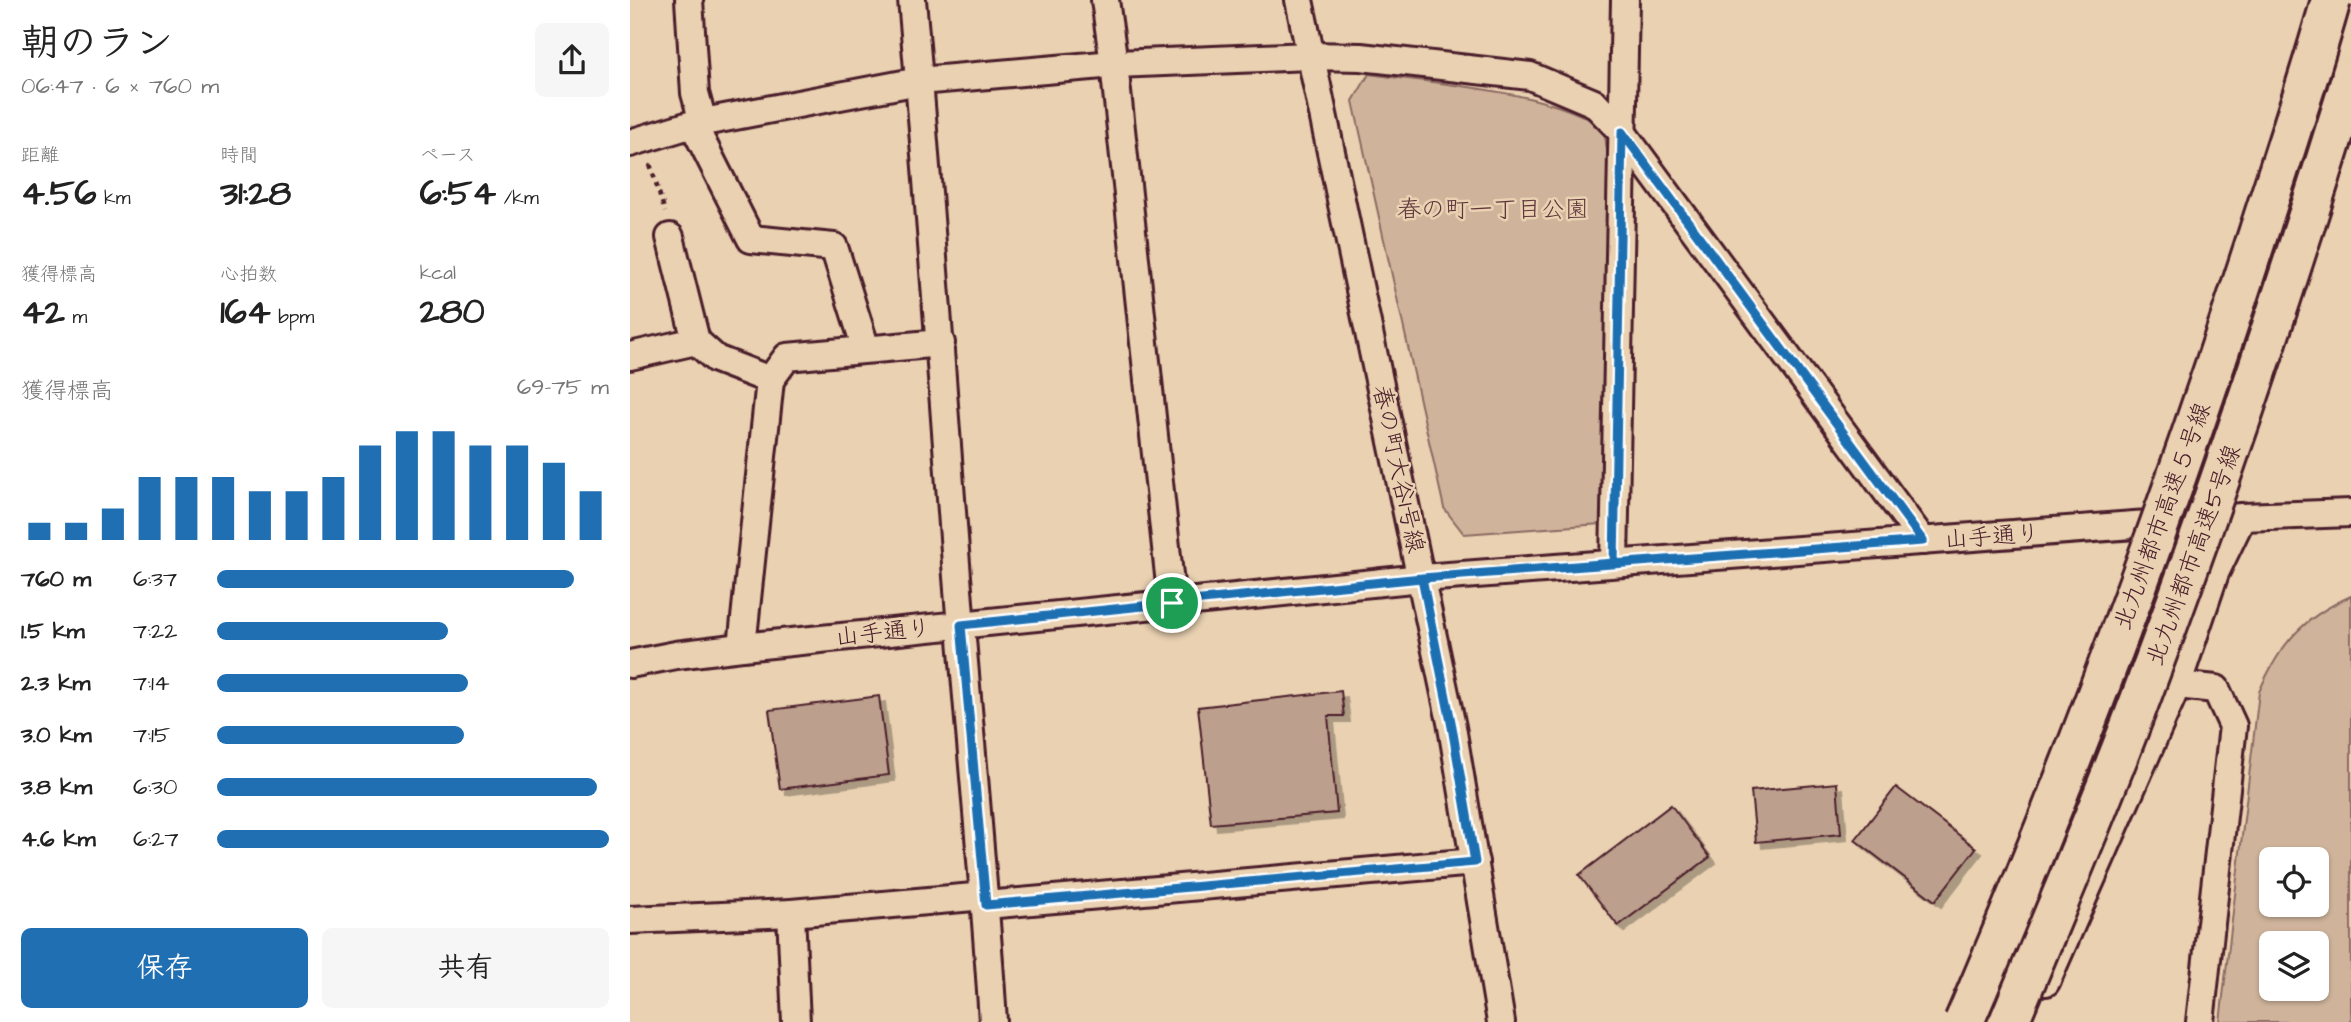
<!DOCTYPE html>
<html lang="ja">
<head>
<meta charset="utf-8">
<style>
  :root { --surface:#fff; --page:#f6f6f6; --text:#222; --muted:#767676; --accent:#1f6fb2 }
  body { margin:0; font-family:"Architects Daughter","Klee One",sans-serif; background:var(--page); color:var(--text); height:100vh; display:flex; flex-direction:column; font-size:26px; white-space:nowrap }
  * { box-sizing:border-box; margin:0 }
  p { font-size:23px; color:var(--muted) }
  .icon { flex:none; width:38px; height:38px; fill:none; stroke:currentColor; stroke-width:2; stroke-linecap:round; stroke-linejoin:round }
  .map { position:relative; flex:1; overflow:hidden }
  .drawer { display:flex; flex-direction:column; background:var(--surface); width:630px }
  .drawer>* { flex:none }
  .fabs { position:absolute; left:1629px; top:847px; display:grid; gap:14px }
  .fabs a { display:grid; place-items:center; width:70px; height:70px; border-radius:10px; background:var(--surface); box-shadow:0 2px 5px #0004; font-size:35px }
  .pin { position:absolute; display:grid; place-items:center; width:60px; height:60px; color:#fff; margin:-30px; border:4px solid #fff; border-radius:50%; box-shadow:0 2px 7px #0007 }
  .round { display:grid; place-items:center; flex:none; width:74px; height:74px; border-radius:10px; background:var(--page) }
  .headline { display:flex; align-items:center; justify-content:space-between; height:119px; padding:0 21px }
  h1 { font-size:38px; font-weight:700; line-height:52px }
  .metrics { display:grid; grid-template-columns:repeat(3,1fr); gap:10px; height:119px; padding:7px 21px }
  .metrics div { display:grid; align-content:center }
  .metrics b { font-size:35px; font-weight:700 }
  .metrics small { font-size:19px; font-weight:400 }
  .metrics p { font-size:19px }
  .chart { height:196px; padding:14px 21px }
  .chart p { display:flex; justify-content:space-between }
  .chart svg { width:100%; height:126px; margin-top:7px; stroke:var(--accent); stroke-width:6 }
  .primary-button { display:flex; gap:14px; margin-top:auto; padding:14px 21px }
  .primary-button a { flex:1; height:80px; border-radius:10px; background:var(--accent); color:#fff; font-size:28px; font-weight:700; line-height:80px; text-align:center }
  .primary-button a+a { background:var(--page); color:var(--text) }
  ul { padding:0 21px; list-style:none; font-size:23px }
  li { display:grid; grid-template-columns:112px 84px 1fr; align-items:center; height:52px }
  li i { height:18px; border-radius:9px; background:var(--accent) }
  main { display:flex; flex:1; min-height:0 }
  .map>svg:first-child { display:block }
  .green { fill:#cfb49b; stroke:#8c6a63; stroke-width:2; fill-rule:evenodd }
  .building { fill:#bc9f8c; stroke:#4a1f2b; stroke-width:2; filter:url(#shadow) }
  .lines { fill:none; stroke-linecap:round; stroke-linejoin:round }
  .minor-casing { stroke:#4a1f2b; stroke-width:32 }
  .path { stroke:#4a1f2b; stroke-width:4.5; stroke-dasharray:5 5; stroke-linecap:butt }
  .minor { stroke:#e9d1b1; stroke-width:26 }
  .highway-bridge-casing { stroke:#4a1f2b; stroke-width:44; stroke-linecap:butt }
  .highway-bridge { stroke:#e9d1b1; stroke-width:38 }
  .route-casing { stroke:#fff; stroke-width:14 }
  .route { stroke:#1f6fb2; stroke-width:9 }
  .labels { text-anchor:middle; stroke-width:5; stroke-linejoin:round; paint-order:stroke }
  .park-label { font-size:24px; fill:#5e353c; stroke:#e9d1b1 }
  .street-label { font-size:24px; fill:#4a1f2b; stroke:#e9d1b1 }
</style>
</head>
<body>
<main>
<section class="drawer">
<div class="headline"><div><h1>朝のラン</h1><p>06:47 · 6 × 760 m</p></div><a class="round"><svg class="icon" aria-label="share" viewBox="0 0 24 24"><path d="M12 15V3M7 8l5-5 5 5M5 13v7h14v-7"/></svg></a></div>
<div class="metrics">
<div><p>距離</p><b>4.56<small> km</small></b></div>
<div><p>時間</p><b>31:28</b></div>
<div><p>ペース</p><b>6:54<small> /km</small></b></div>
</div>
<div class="metrics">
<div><p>獲得標高</p><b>42<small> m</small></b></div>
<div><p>心拍数</p><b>164<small> bpm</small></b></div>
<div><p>kcal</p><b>280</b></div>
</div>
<div class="chart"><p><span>獲得標高</span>69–75 m</p>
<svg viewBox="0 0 160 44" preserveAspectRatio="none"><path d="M5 44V38M15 44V38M25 44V33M35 44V22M45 44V22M55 44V22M65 44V27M75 44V27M85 44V22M95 44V11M105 44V6M115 44V6M125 44V11M135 44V11M145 44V17M155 44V27"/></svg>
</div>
<ul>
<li><b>760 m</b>6:37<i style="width:91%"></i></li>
<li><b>1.5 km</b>7:22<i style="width:59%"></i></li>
<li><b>2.3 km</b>7:14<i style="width:64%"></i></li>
<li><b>3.0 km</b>7:15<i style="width:63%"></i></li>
<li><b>3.8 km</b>6:30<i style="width:97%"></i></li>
<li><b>4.6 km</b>6:27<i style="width:100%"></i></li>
</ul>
<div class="primary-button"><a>保存</a><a>共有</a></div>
</section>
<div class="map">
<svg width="1721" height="1022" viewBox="0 0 1721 1022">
  <defs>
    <filter id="shadow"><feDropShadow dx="6" dy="6" stdDeviation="0" flood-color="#0004"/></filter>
  </defs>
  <rect width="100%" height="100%" fill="#e9d1b1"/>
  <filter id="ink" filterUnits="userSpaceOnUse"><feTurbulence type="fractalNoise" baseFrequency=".0143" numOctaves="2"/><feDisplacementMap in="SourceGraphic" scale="14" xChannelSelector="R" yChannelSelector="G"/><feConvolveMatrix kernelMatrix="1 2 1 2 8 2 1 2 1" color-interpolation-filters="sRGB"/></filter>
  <g filter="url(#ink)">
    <g class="green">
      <path d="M 739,74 C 801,83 927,91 974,129 L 979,165 L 971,524 L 834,534 L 814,508 L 723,101 Z"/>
      <path d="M 1721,596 L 1721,1022 L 1590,1022 L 1629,692 C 1650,644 1672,618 1721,596 ZM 1642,859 L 1687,859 L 1687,905 L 1642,905 ZM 1642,943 L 1687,943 L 1687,989 L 1642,989 Z"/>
    </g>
    <g class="building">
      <path d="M 711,691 L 714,716 L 698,716 L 707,813 L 581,824 L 568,707 Z"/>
      <path d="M 249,696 L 259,775 L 150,789 L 139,710 Z"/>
      <path d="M 1207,783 L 1211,834 L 1126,842 L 1121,791 Z"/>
      <path d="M 1266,787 L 1346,848 L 1305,901 L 1225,840 Z"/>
      <path d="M 1041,805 L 1080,857 L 988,926 L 949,875 Z"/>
    </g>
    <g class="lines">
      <defs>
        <g id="minor">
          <path d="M 59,0 L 65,93 L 73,122"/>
          <path d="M 282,0 C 301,209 314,418 331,627 C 342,759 355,890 363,1022"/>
          <path d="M 475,0 L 484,64 L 542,603"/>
          <path d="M 669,0 L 822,727 L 871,1022"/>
          <path d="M 63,124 L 121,239 L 204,247 L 236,349"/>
          <path d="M 0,143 L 63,124 L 289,81 L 484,64 L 680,56 L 731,57 L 900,76 L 964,103 L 992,132 L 1293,541"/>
          <path d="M 40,237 L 66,341"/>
          <path d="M 0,356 L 66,341 L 86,359 L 140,380"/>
          <path d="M 984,563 L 995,0"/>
          <path d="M 112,647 L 140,380 L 157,357 L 311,343"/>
          <path d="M 0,664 L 46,655 L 112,647 L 792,578 L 1612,517 L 1721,513"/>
          <path d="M 1547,685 L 1586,689 L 1603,726 L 1570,1022"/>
          <path d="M 356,905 L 845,862"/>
          <path d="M 161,913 L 166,1022"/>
          <path d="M 0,920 L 161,913 L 355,896"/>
          <path d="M 1416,982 L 1547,685 L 1585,573 L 1612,517"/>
        </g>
      </defs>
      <use href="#minor" class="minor-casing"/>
      <path class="path" d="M 20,164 L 35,212"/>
      <use href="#minor" class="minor"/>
      <defs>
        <g id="highway-bridge">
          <path d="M 1334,1022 C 1445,764 1542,502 1628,234 C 1653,156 1679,79 1701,0"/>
          <path d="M 1379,1022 C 1425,910 1474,798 1516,684 C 1591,485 1658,283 1721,79"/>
        </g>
      </defs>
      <use href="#highway-bridge" class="highway-bridge-casing"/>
      <use href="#highway-bridge" class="highway-bridge"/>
    </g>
  </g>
  <g class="lines" filter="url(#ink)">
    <defs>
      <path id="route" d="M 542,603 L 331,625 L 356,905 L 845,862 L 822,727 L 792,578 L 1293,541 L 992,132 L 984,563 L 792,578 L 542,603"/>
    </defs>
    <use href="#route" class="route-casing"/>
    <use href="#route" class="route"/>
  </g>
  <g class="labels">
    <g class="park-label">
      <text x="863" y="217">春の町一丁目公園</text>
    </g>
    <g class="street-label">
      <text transform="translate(769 469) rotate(78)" y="8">春の町大谷1号線</text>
      <text transform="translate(1532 516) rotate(-70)" y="8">北九州都市高速５号線</text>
      <text transform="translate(1362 536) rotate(-4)" y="8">山手通り</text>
      <text transform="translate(1563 555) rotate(-70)" y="8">北九州都市高速5号線</text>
      <text transform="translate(253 632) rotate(-6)" y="8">山手通り</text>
    </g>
  </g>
</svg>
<div class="fabs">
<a><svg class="icon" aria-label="locate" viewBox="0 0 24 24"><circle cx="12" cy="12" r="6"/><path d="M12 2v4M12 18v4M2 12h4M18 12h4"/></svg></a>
<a><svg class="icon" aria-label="layers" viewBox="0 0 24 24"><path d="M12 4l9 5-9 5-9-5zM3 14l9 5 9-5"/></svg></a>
</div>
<div class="pin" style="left:542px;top:603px;background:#1e9e55"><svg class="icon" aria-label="arrive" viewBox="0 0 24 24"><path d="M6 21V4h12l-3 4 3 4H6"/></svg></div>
</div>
</main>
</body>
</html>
